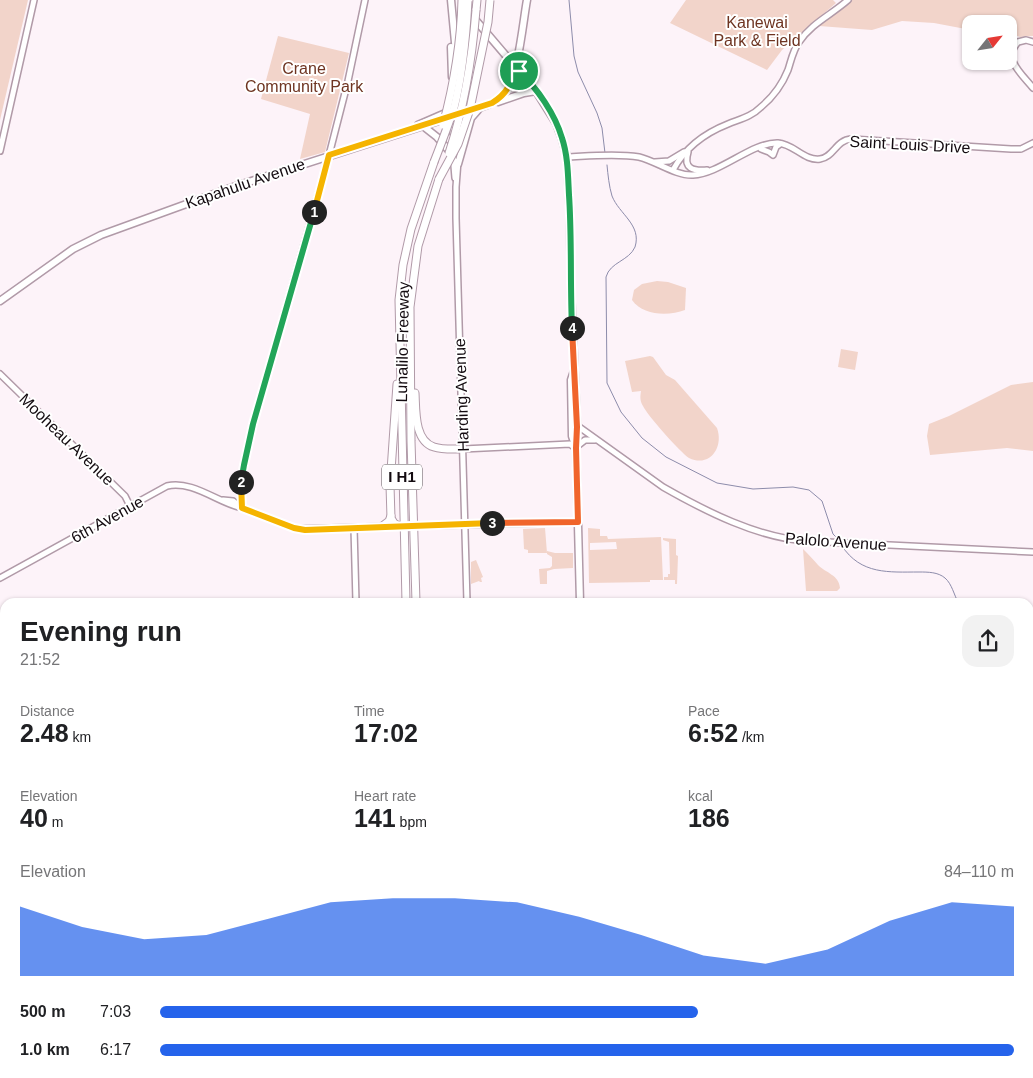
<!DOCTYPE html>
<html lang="en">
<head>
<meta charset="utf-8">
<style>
  :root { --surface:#fff; --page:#f2f2f2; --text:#202124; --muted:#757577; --accent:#2563eb }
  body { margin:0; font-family:Arial,sans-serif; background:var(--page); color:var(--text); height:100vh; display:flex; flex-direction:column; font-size:19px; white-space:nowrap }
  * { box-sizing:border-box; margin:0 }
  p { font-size:16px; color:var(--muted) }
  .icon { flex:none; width:28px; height:28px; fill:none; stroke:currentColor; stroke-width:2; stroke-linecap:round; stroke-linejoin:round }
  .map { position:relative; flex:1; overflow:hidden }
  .side { position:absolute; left:0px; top:598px; width:1034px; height:481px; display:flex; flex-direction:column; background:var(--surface); border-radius:15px 15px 0 0; box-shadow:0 1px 4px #0004 }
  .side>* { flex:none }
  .needle { width:32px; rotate:60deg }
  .buttons { position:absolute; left:962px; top:15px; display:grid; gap:10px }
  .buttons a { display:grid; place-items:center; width:55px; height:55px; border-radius:10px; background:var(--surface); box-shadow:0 1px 4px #0004; font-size:25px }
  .pin { position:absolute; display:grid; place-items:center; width:42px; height:42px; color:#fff; margin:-21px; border:2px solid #fff; border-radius:50%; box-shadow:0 1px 5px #0007 }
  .km { position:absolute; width:25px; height:25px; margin:-12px; border-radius:50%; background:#222; color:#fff; font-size:14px; line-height:25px; text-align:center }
  .round { display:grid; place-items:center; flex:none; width:52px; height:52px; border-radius:15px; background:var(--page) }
  .overview { display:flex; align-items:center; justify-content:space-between; height:85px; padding:0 20px }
  h1 { font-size:28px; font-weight:800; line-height:38px }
  .stats { display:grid; grid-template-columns:repeat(3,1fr); gap:8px; height:85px; padding:5px 20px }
  .stats div { display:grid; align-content:center }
  .stats b { font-size:25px; font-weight:800 }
  .stats small { font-size:14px; font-weight:400 }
  .stats p { font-size:14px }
  .chart { height:140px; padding:10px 20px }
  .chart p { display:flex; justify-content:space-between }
  .chart svg { width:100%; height:90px; margin-top:5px; fill:var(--accent); opacity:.7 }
  ul { padding:0 20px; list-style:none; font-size:16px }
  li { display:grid; grid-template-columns:80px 60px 1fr; align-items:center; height:38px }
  li i { height:12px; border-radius:6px; background:var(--accent) }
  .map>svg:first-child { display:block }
  .green { fill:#f2d4ca; fill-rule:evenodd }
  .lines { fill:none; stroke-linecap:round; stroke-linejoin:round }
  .stream { stroke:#8d8cab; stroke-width:1 }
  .minor-casing { stroke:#b19aa8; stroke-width:8 }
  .major-casing { stroke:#b19aa8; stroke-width:9 }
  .highway-casing { stroke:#b19aa8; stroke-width:9 }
  .minor { stroke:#fff; stroke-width:5 }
  .major { stroke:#fff; stroke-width:6 }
  .highway { stroke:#fff; stroke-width:7 }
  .minor-bridge-casing { stroke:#b19aa8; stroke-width:8; stroke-linecap:butt }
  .highway-bridge-casing { stroke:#b19aa8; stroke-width:9; stroke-linecap:butt }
  .minor-bridge { stroke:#fff; stroke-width:5 }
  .highway-bridge { stroke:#fff; stroke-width:7 }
  .split-1-casing { stroke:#fff; stroke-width:10 }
  .split-2-casing { stroke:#fff; stroke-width:10 }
  .split-3-casing { stroke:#fff; stroke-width:10 }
  .split-4-casing { stroke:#fff; stroke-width:10 }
  .split-5-casing { stroke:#fff; stroke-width:10 }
  .split-1 { stroke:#f5b400; stroke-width:6 }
  .split-2 { stroke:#22a559; stroke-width:6 }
  .split-3 { stroke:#f5b400; stroke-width:6 }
  .split-4 { stroke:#f0652b; stroke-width:6 }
  .split-5 { stroke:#22a559; stroke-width:6 }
  .labels { text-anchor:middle; stroke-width:4; stroke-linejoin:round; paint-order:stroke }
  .shield { fill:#fff; stroke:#5a5458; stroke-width:1 }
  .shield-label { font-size:15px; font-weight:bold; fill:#130b10 }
  .park-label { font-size:16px; fill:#6e3421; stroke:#fff }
  .street-label { font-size:16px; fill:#130b10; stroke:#fff }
</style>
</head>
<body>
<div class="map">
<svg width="1033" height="1078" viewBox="0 0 1033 1078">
  <rect width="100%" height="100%" fill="#fdf3f9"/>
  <g class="green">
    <path d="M 0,0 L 28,0 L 0,120 Z"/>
    <path d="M 686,0 L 833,0 L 836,3 L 782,50 L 767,70 L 670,23 Z"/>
    <path d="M 848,0 L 1033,0 L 1033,36 L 1020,37 L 1009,33 L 1009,24 L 971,24 L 971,30 L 934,23 L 902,21 L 872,30 L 819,26 L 825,17 Z"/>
    <path d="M 278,36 L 349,53 L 325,152 L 300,159 L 310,114 L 261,99 Z"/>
    <path d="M 657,281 L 668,282 L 686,288 L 685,310 C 669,316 643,316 632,300 L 634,290 L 642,284 Z"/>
    <path d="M 841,349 L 858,352 L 855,370 L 838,367 Z"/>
    <path d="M 650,356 L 653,357 L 666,375 L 675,380 L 717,428 C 724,447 710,468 689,458 C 681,453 647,415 643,406 C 640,401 640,397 641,391 L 632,392 L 625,361 Z"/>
    <path d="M 1033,382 L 1033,451 L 1007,448 L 930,455 L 927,436 L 929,424 L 949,416 L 1011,385 Z"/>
    <path d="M 545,528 L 547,553 L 528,553 L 528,550 L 524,549 L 523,529 Z"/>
    <path d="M 588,528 L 600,529 L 600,536 L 607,536 L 608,539 L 661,537 L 663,580 L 650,580 L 650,582 L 589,583 ZM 590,543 L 616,542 L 617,549 L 590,550 Z"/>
    <path d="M 663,538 L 676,539 L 676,555 L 678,556 L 677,584 L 675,584 L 675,580 L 664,580 L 664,577 L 668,577 L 668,574 L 670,574 L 669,542 L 663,540 Z"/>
    <path d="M 803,549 C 808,554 813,559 818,565 C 826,573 839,575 840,588 L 837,591 L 806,591 Z"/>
    <path d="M 547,551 L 555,553 L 573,553 L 573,568 L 554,569 L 547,571 L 547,584 L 540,584 L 539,569 L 550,568 L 552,566 L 552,557 L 547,554 Z"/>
    <path d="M 476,560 L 483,577 L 481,578 L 482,582 L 480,582 L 479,581 L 471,584 L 471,562 Z"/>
  </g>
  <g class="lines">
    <g class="stream">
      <path d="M 569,0 L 574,56 L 578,72 L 597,113 L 602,128 L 605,153"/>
      <path d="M 607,165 C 608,175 609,186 612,196 C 619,214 642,225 635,247 C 629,261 610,262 606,277 L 607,383 L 621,412 L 642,438 L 666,457 L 717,483 L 753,489 L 793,487 L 809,490 L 822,501 L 833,534 L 839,540"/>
      <path d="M 842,546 C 861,575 889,572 919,572 C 928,572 938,572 945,578 C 952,584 954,595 958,602"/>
      <path d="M 1029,631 L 1033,631"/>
    </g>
    <defs>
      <g id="minor">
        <path d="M 1033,42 L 1026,40 L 1018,42 C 1002,59 1022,74 1033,88"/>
        <path d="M 453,116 L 453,133"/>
        <path d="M 761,149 L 769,152 L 773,155 L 776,147 L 780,144"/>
        <path d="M 0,151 L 34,0"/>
        <path d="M 688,152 C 683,169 693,171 707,170"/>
        <path d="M 453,154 L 455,178"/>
        <path d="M 567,157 C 589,156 617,153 639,157 C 656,161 676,176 693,175 C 720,174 752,142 778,143 C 794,144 804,161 820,159 C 834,157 836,140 851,139 L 1011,149 L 1021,149 L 1033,143"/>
        <path d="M 458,161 L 456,187 L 456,218 L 467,602"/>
        <path d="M 655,162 L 669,161 L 684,152"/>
        <path d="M 673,170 C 685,148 705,133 728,124 C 740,119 751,117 761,107 C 773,97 782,85 788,70 C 791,61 793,50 799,42 C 812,23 831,15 848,0"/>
        <path d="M 0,374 L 125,496 L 130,506"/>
        <path d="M 575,424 L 663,487 C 705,511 758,538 807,541 L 1033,552"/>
        <path d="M 576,447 L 585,440 L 595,440"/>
        <path d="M 463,449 L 570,444 L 575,448"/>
        <path d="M 223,500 L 233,501 L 240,507"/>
        <path d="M 242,508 L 241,480 L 253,424 L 327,163 L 348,81 L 365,0"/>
        <path d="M 421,526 L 578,522"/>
        <path d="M 354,528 L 356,602"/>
        <path d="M 0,578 L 167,486 C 193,480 218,503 242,508 L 297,529 L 399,526"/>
        <path d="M 1029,818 L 1033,818"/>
        <path d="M 368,1074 L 368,1078"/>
        <path d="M 478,1074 L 478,1078"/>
        <path d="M 388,1078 L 401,1074"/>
        <path d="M 970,1078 L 970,1074"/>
      </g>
      <g id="major">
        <path d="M 451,0 L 456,53"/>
        <path d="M 473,17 L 536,91 L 556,123 L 562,139 L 567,157 L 570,215 L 571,291 L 577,427 L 576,448 L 580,602"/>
        <path d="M 451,47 L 452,77"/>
        <path d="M 498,102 L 524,93 L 536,91"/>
        <path d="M 465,112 C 478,108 494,105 504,94 C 518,80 523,21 527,0"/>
        <path d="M 418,125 L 448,112 L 458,115"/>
        <path d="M 423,126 L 437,137 L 451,153"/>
        <path d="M 458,164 L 471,118 L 478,110"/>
        <path d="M 0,301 L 73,249 L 101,235 L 236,186 L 448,118"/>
        <path d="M 574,371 L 571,380 L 572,436 L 576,448"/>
        <path d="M 591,1074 L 591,1078"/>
      </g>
      <g id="highway">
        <path d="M 476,10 L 477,0"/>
        <path d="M 397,384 L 390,485 L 391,518 L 394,523 L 399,526"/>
        <path d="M 415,393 C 416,410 414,441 434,447 C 443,450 454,449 463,449"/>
        <path d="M 381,527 L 389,521 L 391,516"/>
        <path d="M 406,602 L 399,300 L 403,265 L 411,229 L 434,162"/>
        <path d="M 416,602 L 411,441 L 410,307 L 418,246 L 439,179"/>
        <path d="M 420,1074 L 420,1078"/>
        <path d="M 428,1074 L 428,1078"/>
      </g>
    </defs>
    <use href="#minor" class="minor-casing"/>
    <use href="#major" class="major-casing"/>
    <use href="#highway" class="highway-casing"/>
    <use href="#minor" class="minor"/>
    <use href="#major" class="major"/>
    <use href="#highway" class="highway"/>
    <defs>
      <path id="minor-bridge" d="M 399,526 L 421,526"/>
      <g id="highway-bridge">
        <path d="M 443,125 C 454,84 461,43 462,0"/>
        <path d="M 449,153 C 465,105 472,60 476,10"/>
        <path d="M 434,162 C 441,144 448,126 454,108 C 463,73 466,37 468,1"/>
        <path d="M 439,179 L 458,144 L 470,109 L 488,22 L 490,0"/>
      </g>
    </defs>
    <use href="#minor-bridge" class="minor-bridge-casing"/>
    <use href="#highway-bridge" class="highway-bridge-casing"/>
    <use href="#minor-bridge" class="minor-bridge"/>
    <use href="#highway-bridge" class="highway-bridge"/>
  </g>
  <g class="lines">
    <defs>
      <path id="split-1" d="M 314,212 L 329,155 L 492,103 C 508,93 510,85 515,67 L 519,71"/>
      <path id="split-2" d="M 241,482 L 244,465 L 253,424 L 314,212"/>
      <path id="split-3" d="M 241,482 L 242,508 L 294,528 L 305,530 L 492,523"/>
      <path id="split-4" d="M 492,523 L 578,522 L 576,448 L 577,427 L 572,328"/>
      <path id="split-5" d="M 519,71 C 537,88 555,114 562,138 C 568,156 568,176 569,195 C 572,239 570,284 572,328"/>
    </defs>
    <use href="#split-1" class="split-1-casing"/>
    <use href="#split-2" class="split-2-casing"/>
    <use href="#split-3" class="split-3-casing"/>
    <use href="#split-4" class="split-4-casing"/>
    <use href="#split-5" class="split-5-casing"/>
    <use href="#split-1" class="split-1"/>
    <use href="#split-2" class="split-2"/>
    <use href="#split-3" class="split-3"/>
    <use href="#split-4" class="split-4"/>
    <use href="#split-5" class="split-5"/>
  </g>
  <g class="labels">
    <rect class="shield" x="382" y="464.5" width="40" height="25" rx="4"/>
    <g class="shield-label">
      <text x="402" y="482">I H1</text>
    </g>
    <g class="park-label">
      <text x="757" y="28">Kanewai<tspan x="757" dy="18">Park &amp; Field</tspan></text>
      <text x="304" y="74">Crane<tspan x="304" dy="18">Community Park</tspan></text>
    </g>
    <g class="street-label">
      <text transform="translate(910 144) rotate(3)" y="6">Saint Louis Drive</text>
      <text transform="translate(245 183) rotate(-19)" y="6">Kapahulu Avenue</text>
      <text transform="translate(402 342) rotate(-89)" y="6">Lunalilo Freeway</text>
      <text transform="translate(461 395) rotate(-92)" y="6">Harding Avenue</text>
      <text transform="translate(67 439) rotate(44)" y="6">Mooheau Avenue</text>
      <text transform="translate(107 519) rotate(-29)" y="6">6th Avenue</text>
      <text transform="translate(836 541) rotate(4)" y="6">Palolo Avenue</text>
    </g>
  </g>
</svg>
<div class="buttons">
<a><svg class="needle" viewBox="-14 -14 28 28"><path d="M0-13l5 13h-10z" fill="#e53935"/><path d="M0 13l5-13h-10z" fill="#757577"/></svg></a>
</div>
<div class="pin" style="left:519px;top:71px;background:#1e9e55"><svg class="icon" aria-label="arrive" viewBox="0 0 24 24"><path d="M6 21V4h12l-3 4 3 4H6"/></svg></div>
<b class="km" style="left:314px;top:212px">1</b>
<b class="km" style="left:241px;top:482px">2</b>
<b class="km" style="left:492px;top:523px">3</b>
<b class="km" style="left:572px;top:328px">4</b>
<section class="side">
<div class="overview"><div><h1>Evening run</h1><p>21:52</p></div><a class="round"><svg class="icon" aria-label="share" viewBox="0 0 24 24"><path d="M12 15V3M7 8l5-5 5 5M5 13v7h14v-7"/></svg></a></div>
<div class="stats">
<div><p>Distance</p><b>2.48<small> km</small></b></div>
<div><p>Time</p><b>17:02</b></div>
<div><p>Pace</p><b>6:52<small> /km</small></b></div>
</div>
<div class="stats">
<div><p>Elevation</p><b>40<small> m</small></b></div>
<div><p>Heart rate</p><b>141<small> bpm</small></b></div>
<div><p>kcal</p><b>186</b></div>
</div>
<div class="chart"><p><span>Elevation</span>84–110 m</p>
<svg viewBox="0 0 160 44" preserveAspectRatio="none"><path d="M0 44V10L10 20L20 26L30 24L40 16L50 8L60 6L70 6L80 8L90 15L100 24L110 34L120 38L130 31L140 17L150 8L160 10V44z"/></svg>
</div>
<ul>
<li><b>500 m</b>7:03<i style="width:63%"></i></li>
<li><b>1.0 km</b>6:17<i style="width:100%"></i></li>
</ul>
</section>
</div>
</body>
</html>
